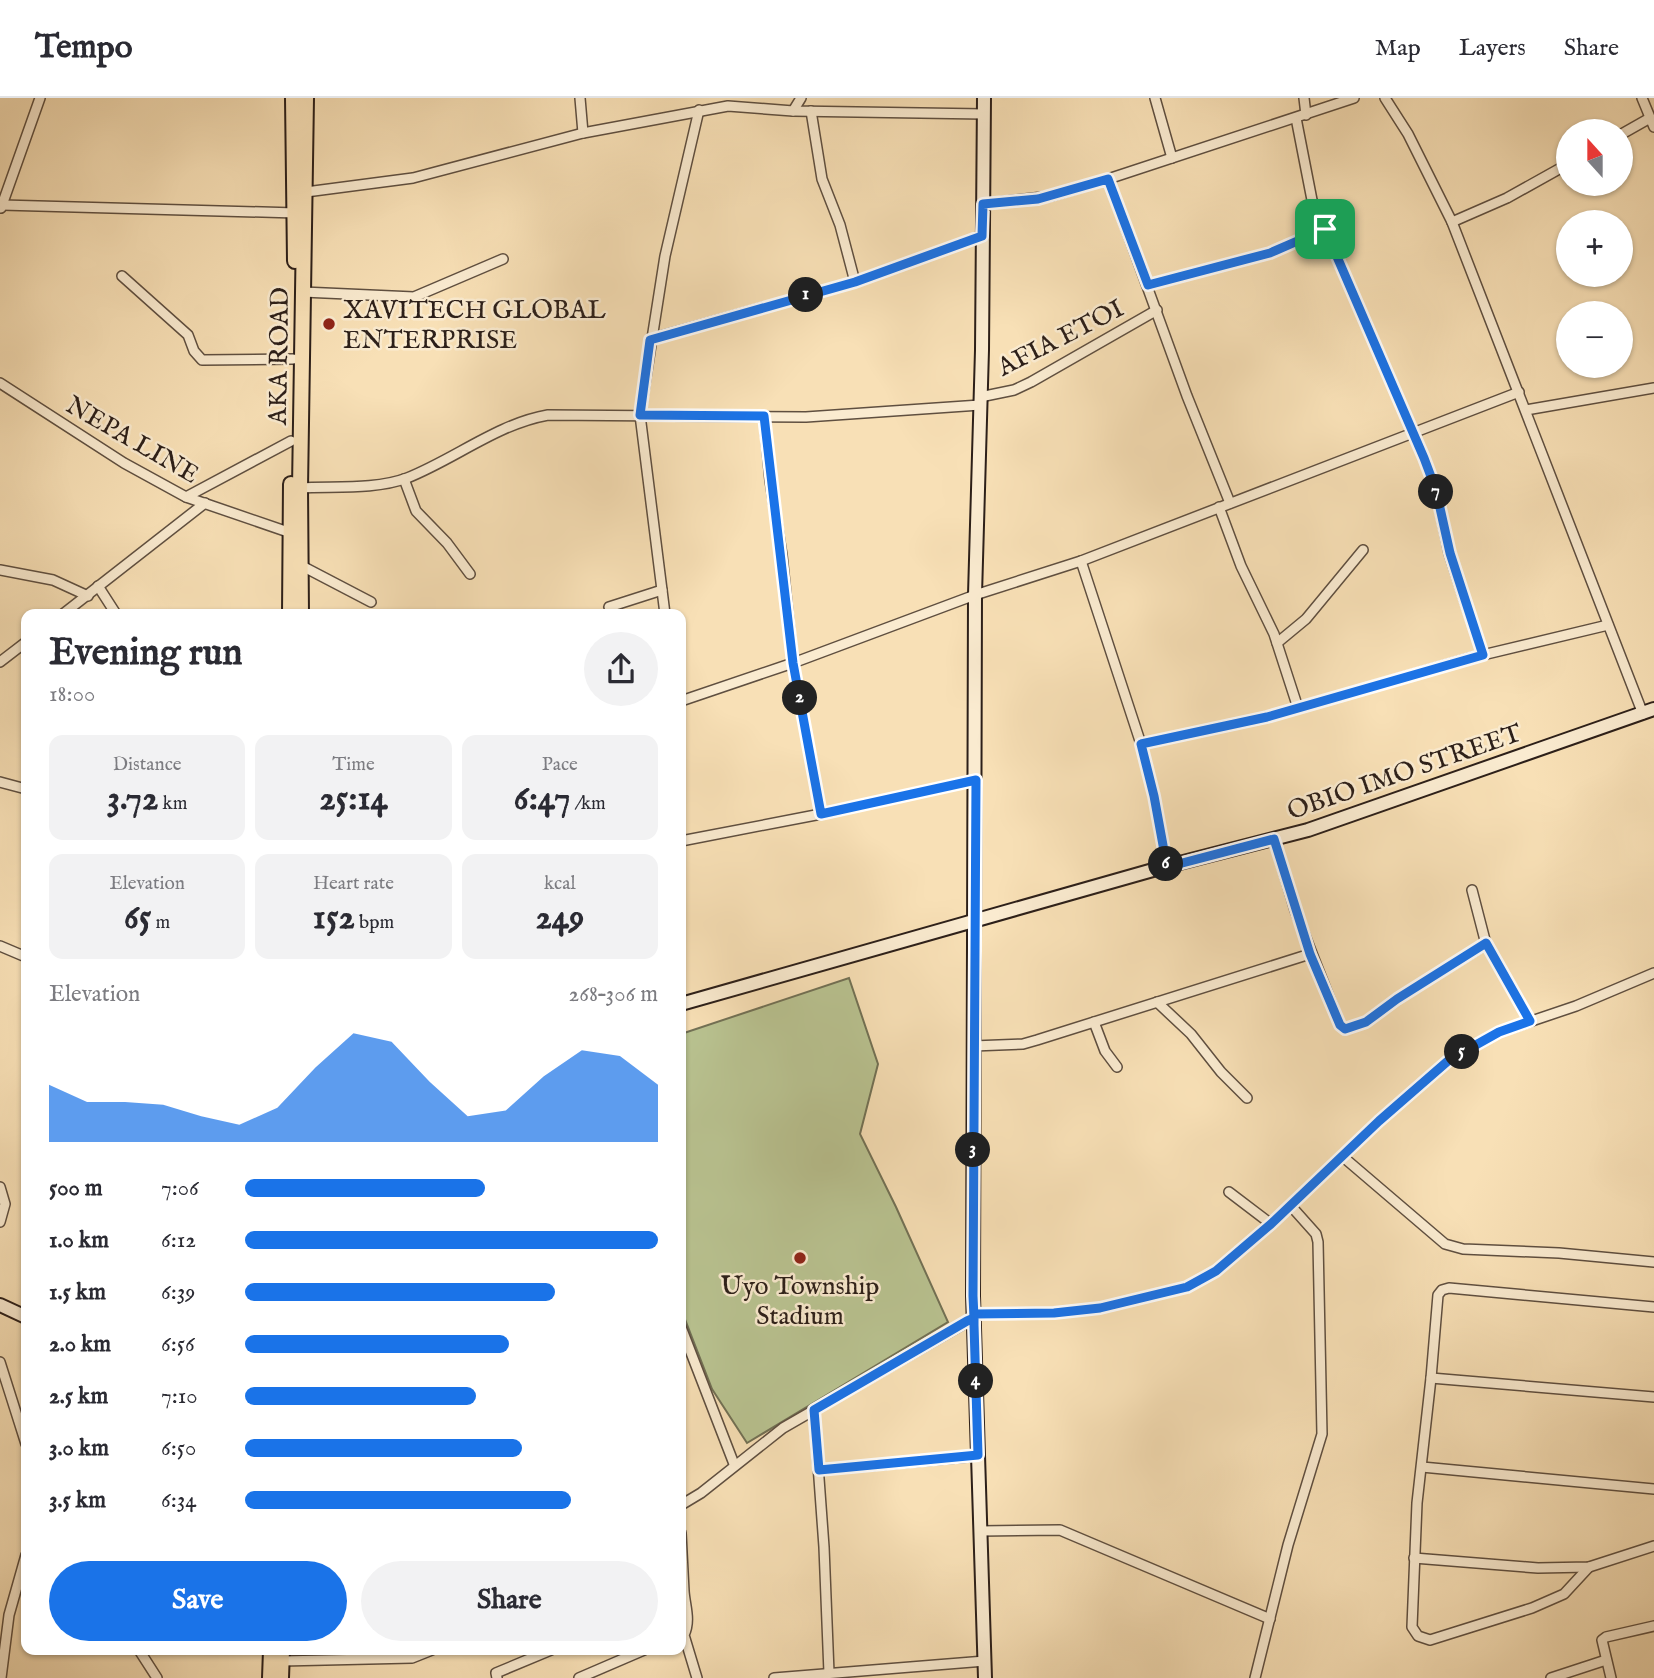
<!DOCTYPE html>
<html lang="en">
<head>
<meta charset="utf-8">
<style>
  :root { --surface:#fff; --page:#f2f2f3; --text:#2b2b33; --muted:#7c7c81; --line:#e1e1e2; --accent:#1a73e8 }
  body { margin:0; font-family:"IM FELL English",serif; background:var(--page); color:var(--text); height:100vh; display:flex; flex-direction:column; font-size:26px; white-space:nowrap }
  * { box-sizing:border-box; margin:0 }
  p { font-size:23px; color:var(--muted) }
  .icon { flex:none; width:38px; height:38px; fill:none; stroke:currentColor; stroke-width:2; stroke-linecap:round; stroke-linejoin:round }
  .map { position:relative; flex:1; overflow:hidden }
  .details { position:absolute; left:21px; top:511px; width:665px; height:1046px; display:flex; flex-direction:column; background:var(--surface); border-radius:14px; box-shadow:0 2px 5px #0004 }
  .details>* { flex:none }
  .needle { width:46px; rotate:339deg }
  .fabs { position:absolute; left:1556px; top:21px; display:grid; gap:14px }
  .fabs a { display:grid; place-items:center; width:77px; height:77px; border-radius:50%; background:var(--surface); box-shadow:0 2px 5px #0004; font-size:35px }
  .pin { position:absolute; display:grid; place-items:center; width:60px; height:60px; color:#fff; margin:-30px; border-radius:14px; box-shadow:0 4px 10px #0006 }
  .km { position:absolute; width:35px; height:35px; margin:-18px; border-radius:50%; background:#222; color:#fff; font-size:19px; line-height:35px; text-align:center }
  .round { display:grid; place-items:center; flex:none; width:74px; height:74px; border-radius:37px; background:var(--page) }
  .overview { display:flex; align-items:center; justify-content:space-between; height:119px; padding:0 28px }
  h1 { font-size:38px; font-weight:800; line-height:52px }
  .figures { display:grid; grid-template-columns:repeat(3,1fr); gap:10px; height:119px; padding:7px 28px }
  .figures div { display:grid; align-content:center; border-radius:14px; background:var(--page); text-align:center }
  .figures b { font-size:35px; font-weight:800 }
  .figures small { font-size:19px; font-weight:400 }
  .figures p { font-size:19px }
  .chart { height:196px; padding:14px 28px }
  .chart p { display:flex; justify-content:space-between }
  .chart svg { width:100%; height:126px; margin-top:7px; fill:var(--accent); opacity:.7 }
  .button { display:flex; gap:14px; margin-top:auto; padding:14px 28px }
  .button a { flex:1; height:80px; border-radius:42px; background:var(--accent); color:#fff; font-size:28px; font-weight:800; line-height:80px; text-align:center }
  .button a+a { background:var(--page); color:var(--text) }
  ul { padding:0 28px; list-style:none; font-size:23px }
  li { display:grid; grid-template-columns:112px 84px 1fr; align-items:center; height:52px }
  li i { height:18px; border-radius:9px; background:var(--accent) }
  header { display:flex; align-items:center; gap:42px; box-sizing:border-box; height:98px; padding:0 35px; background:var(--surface); border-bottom:2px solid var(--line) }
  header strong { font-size:33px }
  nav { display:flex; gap:38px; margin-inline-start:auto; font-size:24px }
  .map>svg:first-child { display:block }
  .grass { fill:#b9c391; stroke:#727155; stroke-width:2 }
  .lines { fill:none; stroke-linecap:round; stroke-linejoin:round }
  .street-casing { stroke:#5f4f40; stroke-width:12 }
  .secondary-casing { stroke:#2c1f19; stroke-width:16 }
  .primary-casing { stroke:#2c1f19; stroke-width:18 }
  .street { stroke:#faebd0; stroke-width:9 }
  .secondary { stroke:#faebd0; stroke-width:12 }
  .primary { stroke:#f8e0b6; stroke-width:14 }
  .route-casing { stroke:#fff; stroke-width:14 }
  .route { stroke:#1a73e8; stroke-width:9 }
  .poi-dot { fill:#8f2418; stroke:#faebd0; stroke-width:2.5 }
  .labels { text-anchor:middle; stroke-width:5; stroke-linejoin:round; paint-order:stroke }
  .poi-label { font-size:26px; fill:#2c1f19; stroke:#faebd0; text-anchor:start }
  .street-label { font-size:26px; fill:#2c1f19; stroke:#faebd0 }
</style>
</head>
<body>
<header>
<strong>Tempo</strong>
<nav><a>Map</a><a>Layers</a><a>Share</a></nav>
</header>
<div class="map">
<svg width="1654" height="1580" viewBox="0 0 1654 1580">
  <rect width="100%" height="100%" fill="#f8e0b6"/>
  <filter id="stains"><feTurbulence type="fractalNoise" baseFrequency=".00286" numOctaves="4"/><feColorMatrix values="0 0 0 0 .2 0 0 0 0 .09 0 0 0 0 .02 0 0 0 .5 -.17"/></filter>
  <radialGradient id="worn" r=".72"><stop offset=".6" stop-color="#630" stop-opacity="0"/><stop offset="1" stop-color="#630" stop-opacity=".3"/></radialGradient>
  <path class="grass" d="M 849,880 L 878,966 L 860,1036 L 896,1109 L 948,1224 L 747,1345 L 712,1291 L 681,1211 L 681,936 Z"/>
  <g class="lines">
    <defs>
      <g id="street">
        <path d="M 580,0 L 583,35"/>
        <path d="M 1155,0 L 1172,60"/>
        <path d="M 1304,0 L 1306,17"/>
        <path d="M 1385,0 L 1408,36 L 1452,124 L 1643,616"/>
        <path d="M 1642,0 L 1654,29"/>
        <path d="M 793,13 L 801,0"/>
        <path d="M 811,13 L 822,81 L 840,127 L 855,184"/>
        <path d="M 1296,20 L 1312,102 L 1424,360 L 1436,392 L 1449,455 L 1483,557"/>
        <path d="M 1620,37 L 1650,20"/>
        <path d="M 1108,81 L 1187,298 L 1230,405"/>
        <path d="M 306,94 L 413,80 L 583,35 L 728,8 L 793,13 L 984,16"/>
        <path d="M 983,106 L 1051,98 L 1108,81 L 1354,0"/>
        <path d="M 2,107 L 296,115"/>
        <path d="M 1,110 L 40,0"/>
        <path d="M 1452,124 L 1507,100 L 1568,66"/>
        <path d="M 122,178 L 188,237 L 194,253 L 202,262 L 293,261"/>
        <path d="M 1148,187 L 1270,155 L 1325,131"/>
        <path d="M 303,194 L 414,199 L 503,161"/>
        <path d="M 650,241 L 855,184 L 982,138"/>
        <path d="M 0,285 L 124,365 L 186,399 L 291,435"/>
        <path d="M 980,299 L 1014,292 L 1031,284 L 1157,212"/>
        <path d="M 1526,312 L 1654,290"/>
        <path d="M 764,318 L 770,382 L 782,457 L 793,565 L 821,716"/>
        <path d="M 404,381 L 416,413 L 447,445 L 470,476"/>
        <path d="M 300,390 C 334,388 375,392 407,380 C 455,361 497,326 548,317 L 806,319 L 980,307"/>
        <path d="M 186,399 L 291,343"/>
        <path d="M 1219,409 L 1241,468 L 1274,536 L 1298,610"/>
        <path d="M 1081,463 L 1141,646 L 1154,698 L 1167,769"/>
        <path d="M 302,468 L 371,504"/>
        <path d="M 0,472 L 53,482 L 88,498"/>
        <path d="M 98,488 L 116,516"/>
        <path d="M 609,509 L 662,492"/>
        <path d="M 63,516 L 205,405"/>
        <path d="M 665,516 L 640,317 L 665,158 L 699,12"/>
        <path d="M 1277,545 L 1306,521 L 1363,452"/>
        <path d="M 0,564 L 26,544"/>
        <path d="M 681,603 L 793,565 L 975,497 L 1081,463 L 1519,294"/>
        <path d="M 1141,646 L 1267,619 L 1470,560 L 1608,527"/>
        <path d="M 0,684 L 26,691"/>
        <path d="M 1274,741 L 1295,812 L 1340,927 L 1345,931 L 1366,924 L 1397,901 L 1486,846"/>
        <path d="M 681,743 L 821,716 L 976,682"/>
        <path d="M 1472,792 L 1486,846 L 1530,923"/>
        <path d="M 0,848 L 26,859"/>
        <path d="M 1157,904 L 1191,936 L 1221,974 L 1247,1000"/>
        <path d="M 1094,924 L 1105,953 L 1117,969"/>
        <path d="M 973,948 L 1023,946 L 1037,942 L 1310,856"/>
        <path d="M 1342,1058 L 1445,1146 L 1463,1151 L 1559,1155 L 1654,1164"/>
        <path d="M 0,1089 L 5,1106 L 0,1124"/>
        <path d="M 1229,1094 L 1271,1126"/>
        <path d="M 681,1229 L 734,1366"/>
        <path d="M 0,1264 L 26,1346"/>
        <path d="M 1431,1280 L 1654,1299"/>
        <path d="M 814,1312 L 824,1449 L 829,1575"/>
        <path d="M 1422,1369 L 1654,1391"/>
        <path d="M 819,1372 L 978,1358"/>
        <path d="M 681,1407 L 701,1395 L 783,1330 L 974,1220 L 974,1216 L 1054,1215 L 1100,1210 L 1187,1189 L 1216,1173 L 1271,1126 L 1379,1023 L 1449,962 L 1499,934 L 1576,908 L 1654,875"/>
        <path d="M 980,1433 L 1060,1432 L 1270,1521"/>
        <path d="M 681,1435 C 682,1454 683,1474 684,1493 C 685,1508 691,1522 684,1537 L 697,1580"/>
        <path d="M 1414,1460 L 1538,1470 L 1589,1469 L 1654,1448"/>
        <path d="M 1589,1469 L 1564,1496 L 1532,1510 L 1430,1542 L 1418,1538 L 1412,1529 L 1417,1405 L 1431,1280 L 1438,1197 L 1442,1192 L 1449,1190 L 1654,1209"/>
        <path d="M 139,1552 L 157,1580"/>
        <path d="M 282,1563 L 412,1560 L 432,1552"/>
        <path d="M 1,1580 L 9,1517 L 26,1457"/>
        <path d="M 497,1580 L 496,1575 L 551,1552"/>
        <path d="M 579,1580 L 644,1552"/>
        <path d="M 774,1580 L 985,1563"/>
        <path d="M 1255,1580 L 1288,1447 L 1322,1336 L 1318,1144 L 1316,1136 L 1291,1108"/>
        <path d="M 1551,1580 L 1606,1562"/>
        <path d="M 1611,1580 L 1602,1542 L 1606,1539 L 1654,1528"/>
      </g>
      <g id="secondary">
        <path d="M 984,0 L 982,252 L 975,497 L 973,1198 L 985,1580"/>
        <path d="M 681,906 L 1160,770 L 1308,732 L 1654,611"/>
        <path d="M 0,1207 L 26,1219"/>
      </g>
      <g id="primary">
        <path d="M 293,0 L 295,163"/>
        <path d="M 290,516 L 291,386"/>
        <path d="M 301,516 L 300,390 L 306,0"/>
        <path d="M 270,1580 L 271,1552"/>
        <path d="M 281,1580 L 282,1552"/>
      </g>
    </defs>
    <use href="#street" class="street-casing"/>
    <use href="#secondary" class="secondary-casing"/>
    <use href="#primary" class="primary-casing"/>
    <use href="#street" class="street"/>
    <use href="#secondary" class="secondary"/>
    <use href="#primary" class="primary"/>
  </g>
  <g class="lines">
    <defs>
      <path id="route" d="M 1325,131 L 1270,155 L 1148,187 L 1108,81 L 1038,101 L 983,106 L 982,138 L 855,184 L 650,242 L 640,317 L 764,318 L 793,565 L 821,716 L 976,682 L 973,1198 L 974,1220 L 967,1223 L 814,1312 L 819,1372 L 978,1357 L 974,1227 L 974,1216 L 1054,1215 L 1100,1210 L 1187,1189 L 1216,1173 L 1271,1126 L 1379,1023 L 1449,962 L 1499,934 L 1530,923 L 1486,845 L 1397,901 L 1366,924 L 1345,931 L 1340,927 L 1310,856 L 1274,741 L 1167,769 L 1154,698 L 1141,646 L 1267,619 L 1483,557 L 1450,455 L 1436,392 L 1424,360 L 1325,131"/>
    </defs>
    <use href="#route" class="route-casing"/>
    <use href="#route" class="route"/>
  </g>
  <g class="poi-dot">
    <circle cx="329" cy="226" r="7"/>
    <circle cx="800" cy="1160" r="7"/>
  </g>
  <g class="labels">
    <g class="poi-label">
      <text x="343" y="220">XAVITECH GLOBAL<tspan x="343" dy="30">ENTERPRISE</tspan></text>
      <text x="800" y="1196" text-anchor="middle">Uyo Township<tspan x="800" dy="30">Stadium</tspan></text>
    </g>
    <g class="street-label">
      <text transform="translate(1060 239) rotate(-27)" y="9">AFIA ETOI</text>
      <text transform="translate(278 258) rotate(-89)" y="9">AKA ROAD</text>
      <text transform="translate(133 341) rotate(30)" y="9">NEPA LINE</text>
      <text transform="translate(1404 673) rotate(-19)" y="9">OBIO IMO STREET</text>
    </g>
  </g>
  <rect width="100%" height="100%" filter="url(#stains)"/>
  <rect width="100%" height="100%" fill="url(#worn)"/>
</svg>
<div class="fabs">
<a><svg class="needle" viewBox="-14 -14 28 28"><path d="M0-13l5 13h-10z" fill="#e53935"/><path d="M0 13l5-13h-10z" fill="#7c7c81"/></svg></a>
<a>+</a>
<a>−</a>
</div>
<div class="pin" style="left:1325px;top:131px;background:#1e9e55"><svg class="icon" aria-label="arrive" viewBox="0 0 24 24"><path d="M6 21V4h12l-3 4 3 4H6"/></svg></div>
<b class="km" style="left:806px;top:197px">1</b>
<b class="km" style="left:800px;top:600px">2</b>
<b class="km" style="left:973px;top:1052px">3</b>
<b class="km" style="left:976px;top:1283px">4</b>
<b class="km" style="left:1462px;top:954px">5</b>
<b class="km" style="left:1166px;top:766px">6</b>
<b class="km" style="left:1436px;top:394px">7</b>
<section class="details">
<div class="overview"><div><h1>Evening run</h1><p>18:00</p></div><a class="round"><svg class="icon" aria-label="share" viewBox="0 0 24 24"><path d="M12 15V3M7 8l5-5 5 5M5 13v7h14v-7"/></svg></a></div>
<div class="figures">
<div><p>Distance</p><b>3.72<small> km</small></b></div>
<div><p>Time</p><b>25:14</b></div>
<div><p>Pace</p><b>6:47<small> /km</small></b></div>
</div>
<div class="figures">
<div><p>Elevation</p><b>65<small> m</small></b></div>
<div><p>Heart rate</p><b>152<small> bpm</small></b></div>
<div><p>kcal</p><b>249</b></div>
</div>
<div class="chart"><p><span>Elevation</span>268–306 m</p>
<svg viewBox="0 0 160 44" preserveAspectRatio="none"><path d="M0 44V24L10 30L20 30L30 31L40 35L50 38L60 32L70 18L80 6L90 9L100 23L110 35L120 33L130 21L140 12L150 14L160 24V44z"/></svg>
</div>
<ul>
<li><b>500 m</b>7:06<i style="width:58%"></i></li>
<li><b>1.0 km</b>6:12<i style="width:100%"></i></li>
<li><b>1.5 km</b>6:39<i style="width:75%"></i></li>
<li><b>2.0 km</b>6:56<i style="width:64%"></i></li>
<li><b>2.5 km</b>7:10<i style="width:56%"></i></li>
<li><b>3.0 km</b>6:50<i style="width:67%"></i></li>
<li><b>3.5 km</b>6:34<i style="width:79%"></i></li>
</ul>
<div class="button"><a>Save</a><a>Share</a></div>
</section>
</div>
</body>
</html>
